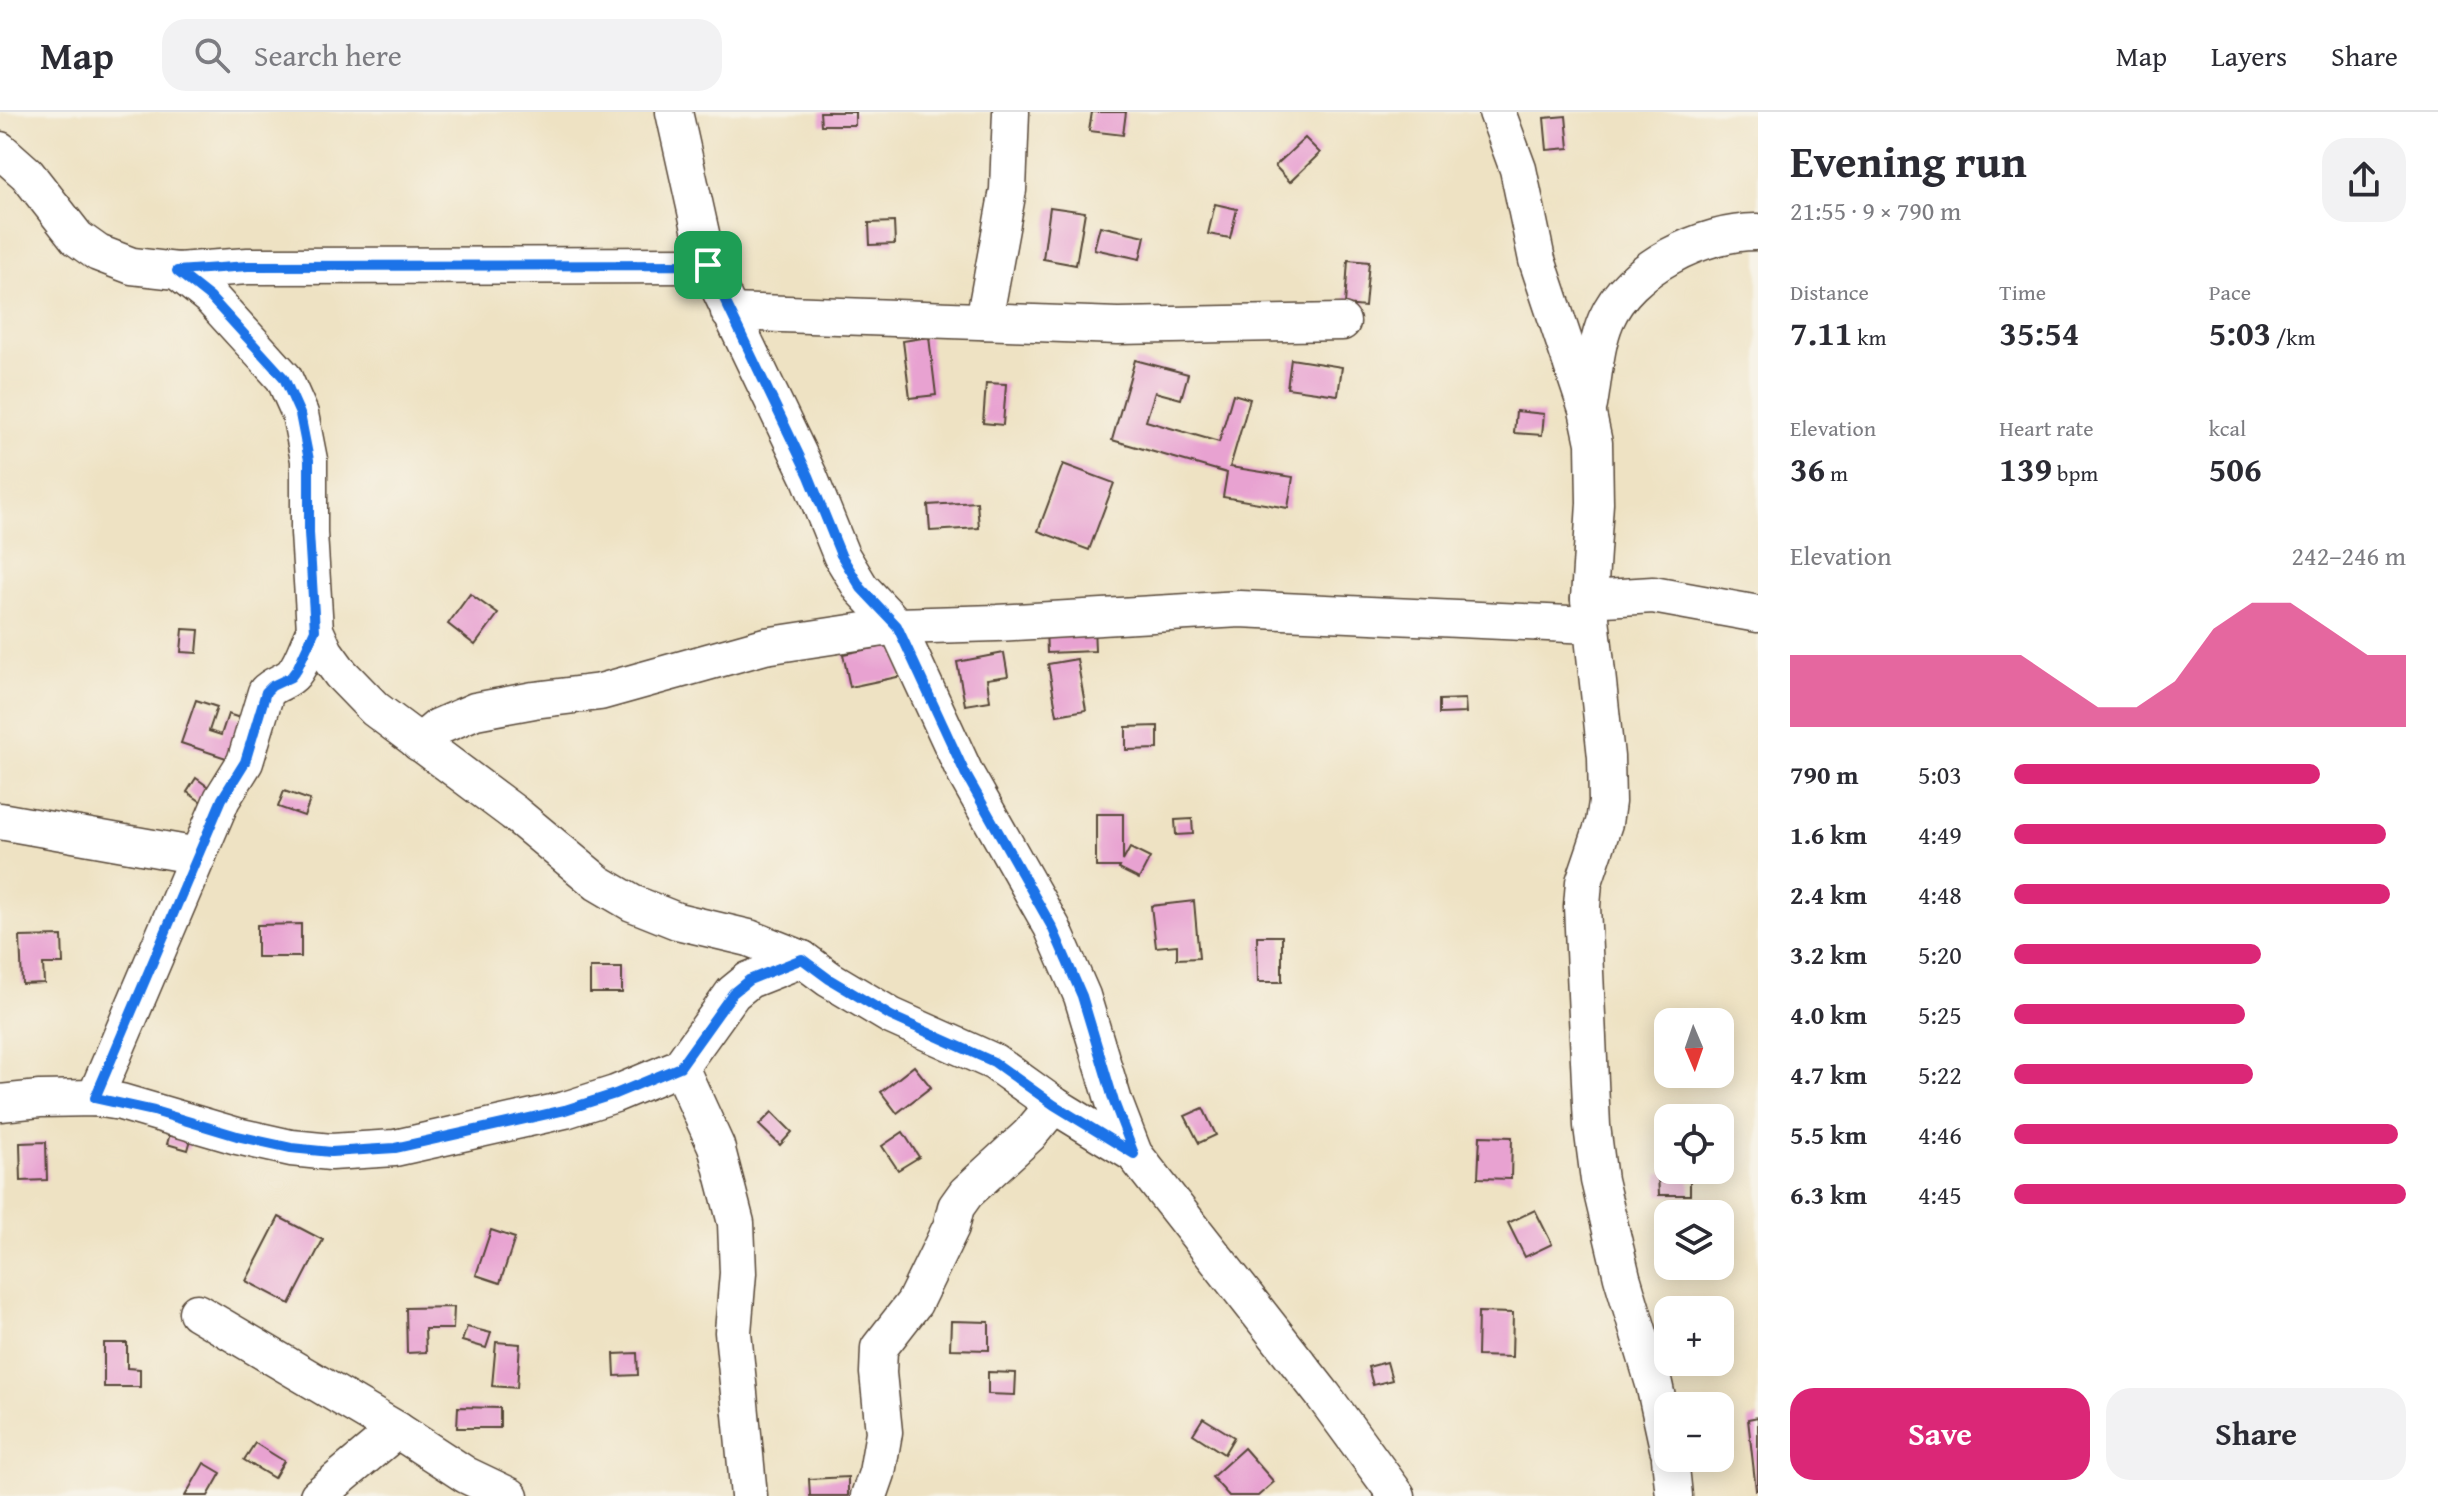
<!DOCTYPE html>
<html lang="en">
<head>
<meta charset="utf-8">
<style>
  :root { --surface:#fff; --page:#f2f2f3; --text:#2b2b33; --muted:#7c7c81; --line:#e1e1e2; --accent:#db2777 }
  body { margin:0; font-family:"Gentium Book Plus",serif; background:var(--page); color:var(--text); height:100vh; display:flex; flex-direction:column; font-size:30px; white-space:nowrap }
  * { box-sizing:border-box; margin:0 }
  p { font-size:26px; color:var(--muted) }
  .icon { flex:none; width:44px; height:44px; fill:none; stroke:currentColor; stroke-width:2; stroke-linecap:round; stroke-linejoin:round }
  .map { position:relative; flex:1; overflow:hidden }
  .sheet { display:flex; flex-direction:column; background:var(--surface); width:680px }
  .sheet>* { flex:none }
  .needle { width:52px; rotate:178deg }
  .tools { position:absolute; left:1654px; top:896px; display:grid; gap:16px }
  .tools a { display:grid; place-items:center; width:80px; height:80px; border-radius:16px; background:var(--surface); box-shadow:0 4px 20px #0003; font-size:40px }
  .pin { position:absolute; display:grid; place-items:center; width:68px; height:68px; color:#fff; margin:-34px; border-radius:16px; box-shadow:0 4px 12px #0006 }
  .round { display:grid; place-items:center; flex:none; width:84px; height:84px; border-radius:24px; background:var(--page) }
  .head { display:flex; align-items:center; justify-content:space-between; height:136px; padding:0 32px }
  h1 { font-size:44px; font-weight:700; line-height:60px }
  .figures { display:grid; grid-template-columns:repeat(3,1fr); gap:12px; height:136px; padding:8px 32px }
  .figures div { display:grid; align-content:center }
  .figures b { font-size:34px; font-weight:700 }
  .figures small { font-size:22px; font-weight:400 }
  .figures p { font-size:22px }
  .chart { height:224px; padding:16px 32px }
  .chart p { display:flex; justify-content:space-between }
  .chart svg { width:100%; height:144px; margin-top:8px; fill:var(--accent); opacity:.7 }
  .action { display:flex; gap:16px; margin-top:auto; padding:16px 32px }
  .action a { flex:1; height:92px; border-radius:24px; background:var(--accent); color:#fff; font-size:32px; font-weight:700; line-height:92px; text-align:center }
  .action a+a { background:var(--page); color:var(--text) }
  ul { padding:0 32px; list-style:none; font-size:26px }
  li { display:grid; grid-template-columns:128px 96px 1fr; align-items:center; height:60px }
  li i { height:20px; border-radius:10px; background:var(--accent) }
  header { display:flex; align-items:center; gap:48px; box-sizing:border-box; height:112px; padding:0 40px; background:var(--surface); border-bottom:2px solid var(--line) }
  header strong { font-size:38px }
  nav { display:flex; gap:44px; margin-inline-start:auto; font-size:28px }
  .search { width:560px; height:72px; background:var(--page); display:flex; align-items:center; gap:20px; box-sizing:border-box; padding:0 28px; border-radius:24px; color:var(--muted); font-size:30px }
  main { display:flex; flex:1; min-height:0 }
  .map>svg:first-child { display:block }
  .building { fill:#e8a2d1 }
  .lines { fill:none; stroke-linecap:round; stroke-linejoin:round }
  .street-casing { stroke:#564637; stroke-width:39 }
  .street { stroke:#fff; stroke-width:36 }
  .route-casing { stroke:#fff; stroke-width:16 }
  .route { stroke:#1a73e8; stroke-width:10 }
</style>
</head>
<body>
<header>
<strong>Map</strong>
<div class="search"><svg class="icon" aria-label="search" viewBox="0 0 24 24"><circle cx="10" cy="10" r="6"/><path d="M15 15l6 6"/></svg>Search here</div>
<nav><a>Map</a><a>Layers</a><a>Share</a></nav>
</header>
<main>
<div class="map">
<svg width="1758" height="1384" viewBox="0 0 1758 1384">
  <rect width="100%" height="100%" fill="#f7f3e8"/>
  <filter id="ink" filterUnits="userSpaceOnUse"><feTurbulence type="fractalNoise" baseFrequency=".0125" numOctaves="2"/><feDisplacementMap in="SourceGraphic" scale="16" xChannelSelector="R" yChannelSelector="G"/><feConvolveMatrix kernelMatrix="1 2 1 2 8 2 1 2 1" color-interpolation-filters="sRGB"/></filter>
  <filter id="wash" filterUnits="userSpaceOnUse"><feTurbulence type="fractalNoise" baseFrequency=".006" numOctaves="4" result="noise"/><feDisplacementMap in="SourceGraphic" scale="32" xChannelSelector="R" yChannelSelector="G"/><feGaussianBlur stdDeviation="1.8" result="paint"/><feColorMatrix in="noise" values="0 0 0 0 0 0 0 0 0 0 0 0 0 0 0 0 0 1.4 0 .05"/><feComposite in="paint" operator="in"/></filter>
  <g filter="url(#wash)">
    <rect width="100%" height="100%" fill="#eee2c3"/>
    <g id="blocks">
      <g class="building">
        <path d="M 820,0 L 855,0 L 855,13 L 821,13 Z"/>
        <path d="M 1092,0 L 1126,0 L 1123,23 L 1089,19 Z"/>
        <path d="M 1566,4 L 1569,36 L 1547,38 L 1544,6 Z"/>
        <path d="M 1305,26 L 1320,41 L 1290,70 L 1275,54 Z"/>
        <path d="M 1215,92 L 1237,97 L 1230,126 L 1208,122 Z"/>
        <path d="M 1050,95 L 1085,100 L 1076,153 L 1043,147 Z"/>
        <path d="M 894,110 L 895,132 L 870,133 L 869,111 Z"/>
        <path d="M 1100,114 L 1145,124 L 1140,147 L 1094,137 Z"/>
        <path d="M 1348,148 L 1369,150 L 1365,195 L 1345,193 Z"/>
        <path d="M 929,225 L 936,283 L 910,286 L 903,229 Z"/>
        <path d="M 1291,247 L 1342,255 L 1338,283 L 1287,276 Z"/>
        <path d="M 1135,248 L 1188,262 L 1181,287 L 1155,280 L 1146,309 L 1219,330 L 1233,282 L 1250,287 L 1230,355 L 1293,365 L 1288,396 L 1223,385 L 1227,361 L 1112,328 Z"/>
        <path d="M 986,271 L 1006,272 L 1003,313 L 983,311 Z"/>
        <path d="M 1516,299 L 1544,302 L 1542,323 L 1514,321 Z"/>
        <path d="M 1063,352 L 1114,371 L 1089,438 L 1038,419 Z"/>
        <path d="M 977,390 L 979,416 L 930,419 L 928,393 Z"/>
        <path d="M 470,482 L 498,502 L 475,533 L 448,512 Z"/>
        <path d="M 1094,513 L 1095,539 L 1047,541 L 1046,515 Z"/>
        <path d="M 183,517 L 199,518 L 197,541 L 181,540 Z"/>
        <path d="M 895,532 L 902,564 L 850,575 L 843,542 Z"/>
        <path d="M 1004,541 L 1008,564 L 987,567 L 990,589 L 965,593 L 957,550 Z"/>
        <path d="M 1077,547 L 1086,598 L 1057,603 L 1048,552 Z"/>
        <path d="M 1465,587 L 1466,601 L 1439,602 L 1439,588 Z"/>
        <path d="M 196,588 L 217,595 L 209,619 L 221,623 L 228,602 L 249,609 L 235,649 L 181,631 Z"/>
        <path d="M 1158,614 L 1158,637 L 1126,638 L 1126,615 Z"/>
        <path d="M 196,666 L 218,682 L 209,695 L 187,680 Z"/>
        <path d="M 284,679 L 310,688 L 304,704 L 278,695 Z"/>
        <path d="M 1096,702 L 1123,702 L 1123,749 L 1130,736 L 1150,746 L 1139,767 L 1119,757 L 1120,755 L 1096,755 Z"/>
        <path d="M 1192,707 L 1193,722 L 1176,723 L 1175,708 Z"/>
        <path d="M 1194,789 L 1199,846 L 1177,847 L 1177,833 L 1156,835 L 1151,794 Z"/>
        <path d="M 301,812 L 301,845 L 257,845 L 257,813 Z"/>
        <path d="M 62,824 L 63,852 L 43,852 L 44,871 L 22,872 L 20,825 Z"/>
        <path d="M 1257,824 L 1282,824 L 1282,870 L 1258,870 Z"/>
        <rect x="590" y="856" width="32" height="25"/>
        <path d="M 914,954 L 931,975 L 897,1001 L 881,980 Z"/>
        <path d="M 1203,996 L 1216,1023 L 1199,1031 L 1185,1004 Z"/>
        <path d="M 772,1000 L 792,1020 L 780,1033 L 759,1013 Z"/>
        <path d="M 173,1011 L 194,1017 L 188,1038 L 167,1032 Z"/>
        <path d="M 903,1020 L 919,1045 L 898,1058 L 882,1034 Z"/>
        <path d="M 1480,1024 L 1512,1025 L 1511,1067 L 1478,1066 Z"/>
        <path d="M 46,1030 L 47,1068 L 21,1069 L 20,1031 Z"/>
        <path d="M 1658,1061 L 1690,1061 L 1690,1083 L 1659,1083 Z"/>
        <path d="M 1535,1098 L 1552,1132 L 1525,1145 L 1508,1111 Z"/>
        <path d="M 279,1105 L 323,1128 L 290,1192 L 246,1169 Z"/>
        <path d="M 491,1118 L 515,1126 L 500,1171 L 476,1163 Z"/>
        <path d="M 454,1195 L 453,1217 L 425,1217 L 426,1240 L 407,1241 L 406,1196 Z"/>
        <path d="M 1478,1200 L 1513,1201 L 1512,1245 L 1477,1244 Z"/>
        <path d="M 951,1209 L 989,1210 L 989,1238 L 950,1237 Z"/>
        <path d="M 467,1215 L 491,1221 L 486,1236 L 462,1229 Z"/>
        <path d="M 496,1230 L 520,1232 L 517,1276 L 492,1274 Z"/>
        <path d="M 104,1231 L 127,1231 L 127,1256 L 140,1257 L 140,1275 L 104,1275 Z"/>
        <path d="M 637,1241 L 638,1263 L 615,1264 L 614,1242 Z"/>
        <path d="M 1387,1250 L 1392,1268 L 1373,1273 L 1368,1255 Z"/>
        <path d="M 988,1260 L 1016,1261 L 1015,1283 L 988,1282 Z"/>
        <path d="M 458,1295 L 500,1296 L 500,1316 L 457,1316 Z"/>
        <path d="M 1758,1305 L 1758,1378 L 1756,1378 L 1748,1307 Z"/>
        <path d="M 1203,1306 L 1234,1325 L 1224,1342 L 1193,1322 Z"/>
        <path d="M 255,1331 L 284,1349 L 274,1366 L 244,1348 Z"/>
        <path d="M 1244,1336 L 1274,1370 L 1258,1384 L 1229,1384 L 1212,1365 Z"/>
        <path d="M 204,1351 L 221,1361 L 208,1384 L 185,1384 Z"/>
        <path d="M 848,1365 L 848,1384 L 810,1384 L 809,1367 Z"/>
      </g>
    </g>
  </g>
  <g filter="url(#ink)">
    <use href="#blocks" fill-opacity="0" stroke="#564637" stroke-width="2"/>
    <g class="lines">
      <defs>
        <g id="street">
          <path d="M 674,0 L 708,153 L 809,364 L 841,443 L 861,476 L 897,514 L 965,661 L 1052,815 L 1082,884 L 1114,990 L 1134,1042 L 1323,1283 L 1397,1384"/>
          <path d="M 1497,0 L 1518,57 L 1537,148 L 1587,298 L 1594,331 L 1595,391 L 1589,487 L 1606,645 L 1607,690 L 1604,711 L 1584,770 L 1582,794 L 1592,1014 L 1599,1068 L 1622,1165 L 1654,1272 L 1668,1336"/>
          <path d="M 0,38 L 27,62 L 77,126 L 98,141 L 132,154 L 177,159 L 211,186 L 284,266 L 300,302 L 309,348 L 309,421 L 315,518 L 325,540 L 341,562 L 375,597 L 514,701 L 598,771 L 632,791 L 677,809 L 749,826 L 802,847 L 829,867 L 891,904 L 994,950 L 1054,993 L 1134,1042"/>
          <path d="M 177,159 L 248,154 L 708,153"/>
          <path d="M 729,200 L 1118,214 L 1342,210"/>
          <path d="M 984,209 L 1008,78 L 1011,0"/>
          <path d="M 1589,293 C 1594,265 1595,234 1606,208 C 1628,156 1704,119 1758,120"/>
          <path d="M 1589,487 L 1653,483 L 1758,502"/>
          <path d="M 419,631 L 438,615 L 475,599 L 534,588 L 600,580 L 765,534 L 897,514 L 997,511 L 1240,497 L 1591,513"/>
          <path d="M 0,709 L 198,744"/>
          <path d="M 680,955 L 716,1034 L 736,1111 L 738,1161 L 733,1220 L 749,1384"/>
          <path d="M 95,986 L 222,687 L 245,650 L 266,580 C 274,571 287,570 294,561 C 303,550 308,531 315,518"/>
          <path d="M 0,991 L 40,987 L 95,986 L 121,990 L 237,1024 L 291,1036 L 331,1040 L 395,1036 L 565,998 L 615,982 L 680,955 L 733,881 L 749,868 L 802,847"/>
          <path d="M 197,1200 L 397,1318 L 466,1363 L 510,1384"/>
          <path d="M 1670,1346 L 1674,1384"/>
          <path d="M 318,1384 L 397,1318"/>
          <path d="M 869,1384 L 877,1361 L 884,1320 L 878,1261 L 879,1236 L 914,1191 L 951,1115 L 956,1095 L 966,1081 L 1029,1023 L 1054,993"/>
        </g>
      </defs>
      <use href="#street" class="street-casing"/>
      <use href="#street" class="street"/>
    </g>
  </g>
  <g class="lines" filter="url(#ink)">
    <defs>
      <path id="route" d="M 708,153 L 809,364 L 841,443 L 861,476 L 897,514 L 965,661 L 1052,815 L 1082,884 L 1114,990 L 1134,1042 L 1054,993 L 994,950 L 891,904 L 829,867 L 802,847 L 749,868 L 733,881 L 680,955 L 615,982 L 565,998 L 395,1036 L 331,1040 L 291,1036 L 237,1024 L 154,999 L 95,986 L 222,687 L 245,650 L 266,580 L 272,574 L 291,565 L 297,557 L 315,518 L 309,421 L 309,348 L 300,302 L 284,266 L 211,186 L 177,159 L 248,154 Z"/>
    </defs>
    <use href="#route" class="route-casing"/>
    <use href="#route" class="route"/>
  </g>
</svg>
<div class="tools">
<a><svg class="needle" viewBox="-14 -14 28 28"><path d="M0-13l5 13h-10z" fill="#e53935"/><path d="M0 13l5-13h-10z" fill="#7c7c81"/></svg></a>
<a><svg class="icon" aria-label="locate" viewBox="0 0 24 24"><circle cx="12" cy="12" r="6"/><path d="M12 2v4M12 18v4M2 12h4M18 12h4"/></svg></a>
<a><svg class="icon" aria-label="layers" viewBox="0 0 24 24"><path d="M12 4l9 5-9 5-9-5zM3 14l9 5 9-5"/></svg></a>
<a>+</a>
<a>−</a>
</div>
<div class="pin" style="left:708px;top:153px;background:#1e9e55"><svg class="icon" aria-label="arrive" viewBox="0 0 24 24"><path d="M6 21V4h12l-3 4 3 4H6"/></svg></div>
</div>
<section class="sheet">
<div class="head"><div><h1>Evening run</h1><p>21:55 · 9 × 790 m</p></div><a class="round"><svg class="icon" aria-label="share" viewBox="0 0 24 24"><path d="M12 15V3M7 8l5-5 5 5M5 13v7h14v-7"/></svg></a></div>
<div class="figures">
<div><p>Distance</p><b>7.11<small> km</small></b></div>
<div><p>Time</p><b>35:54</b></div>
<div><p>Pace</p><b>5:03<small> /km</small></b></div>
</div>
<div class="figures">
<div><p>Elevation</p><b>36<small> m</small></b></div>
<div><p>Heart rate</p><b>139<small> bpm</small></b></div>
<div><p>kcal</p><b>506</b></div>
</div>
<div class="chart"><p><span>Elevation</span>242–246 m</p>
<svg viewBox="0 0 160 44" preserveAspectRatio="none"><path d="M0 44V22L10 22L20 22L30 22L40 22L50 22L60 22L70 30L80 38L90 38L100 30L110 14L120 6L130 6L140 14L150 22L160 22V44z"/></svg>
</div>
<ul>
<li><b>790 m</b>5:03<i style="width:78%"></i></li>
<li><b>1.6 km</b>4:49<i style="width:95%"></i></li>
<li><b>2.4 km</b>4:48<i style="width:96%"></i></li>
<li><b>3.2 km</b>5:20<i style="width:63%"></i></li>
<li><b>4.0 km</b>5:25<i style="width:59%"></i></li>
<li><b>4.7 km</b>5:22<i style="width:61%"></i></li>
<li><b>5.5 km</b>4:46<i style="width:98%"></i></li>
<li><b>6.3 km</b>4:45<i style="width:100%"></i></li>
</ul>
<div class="action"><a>Save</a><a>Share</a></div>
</section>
</main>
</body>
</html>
